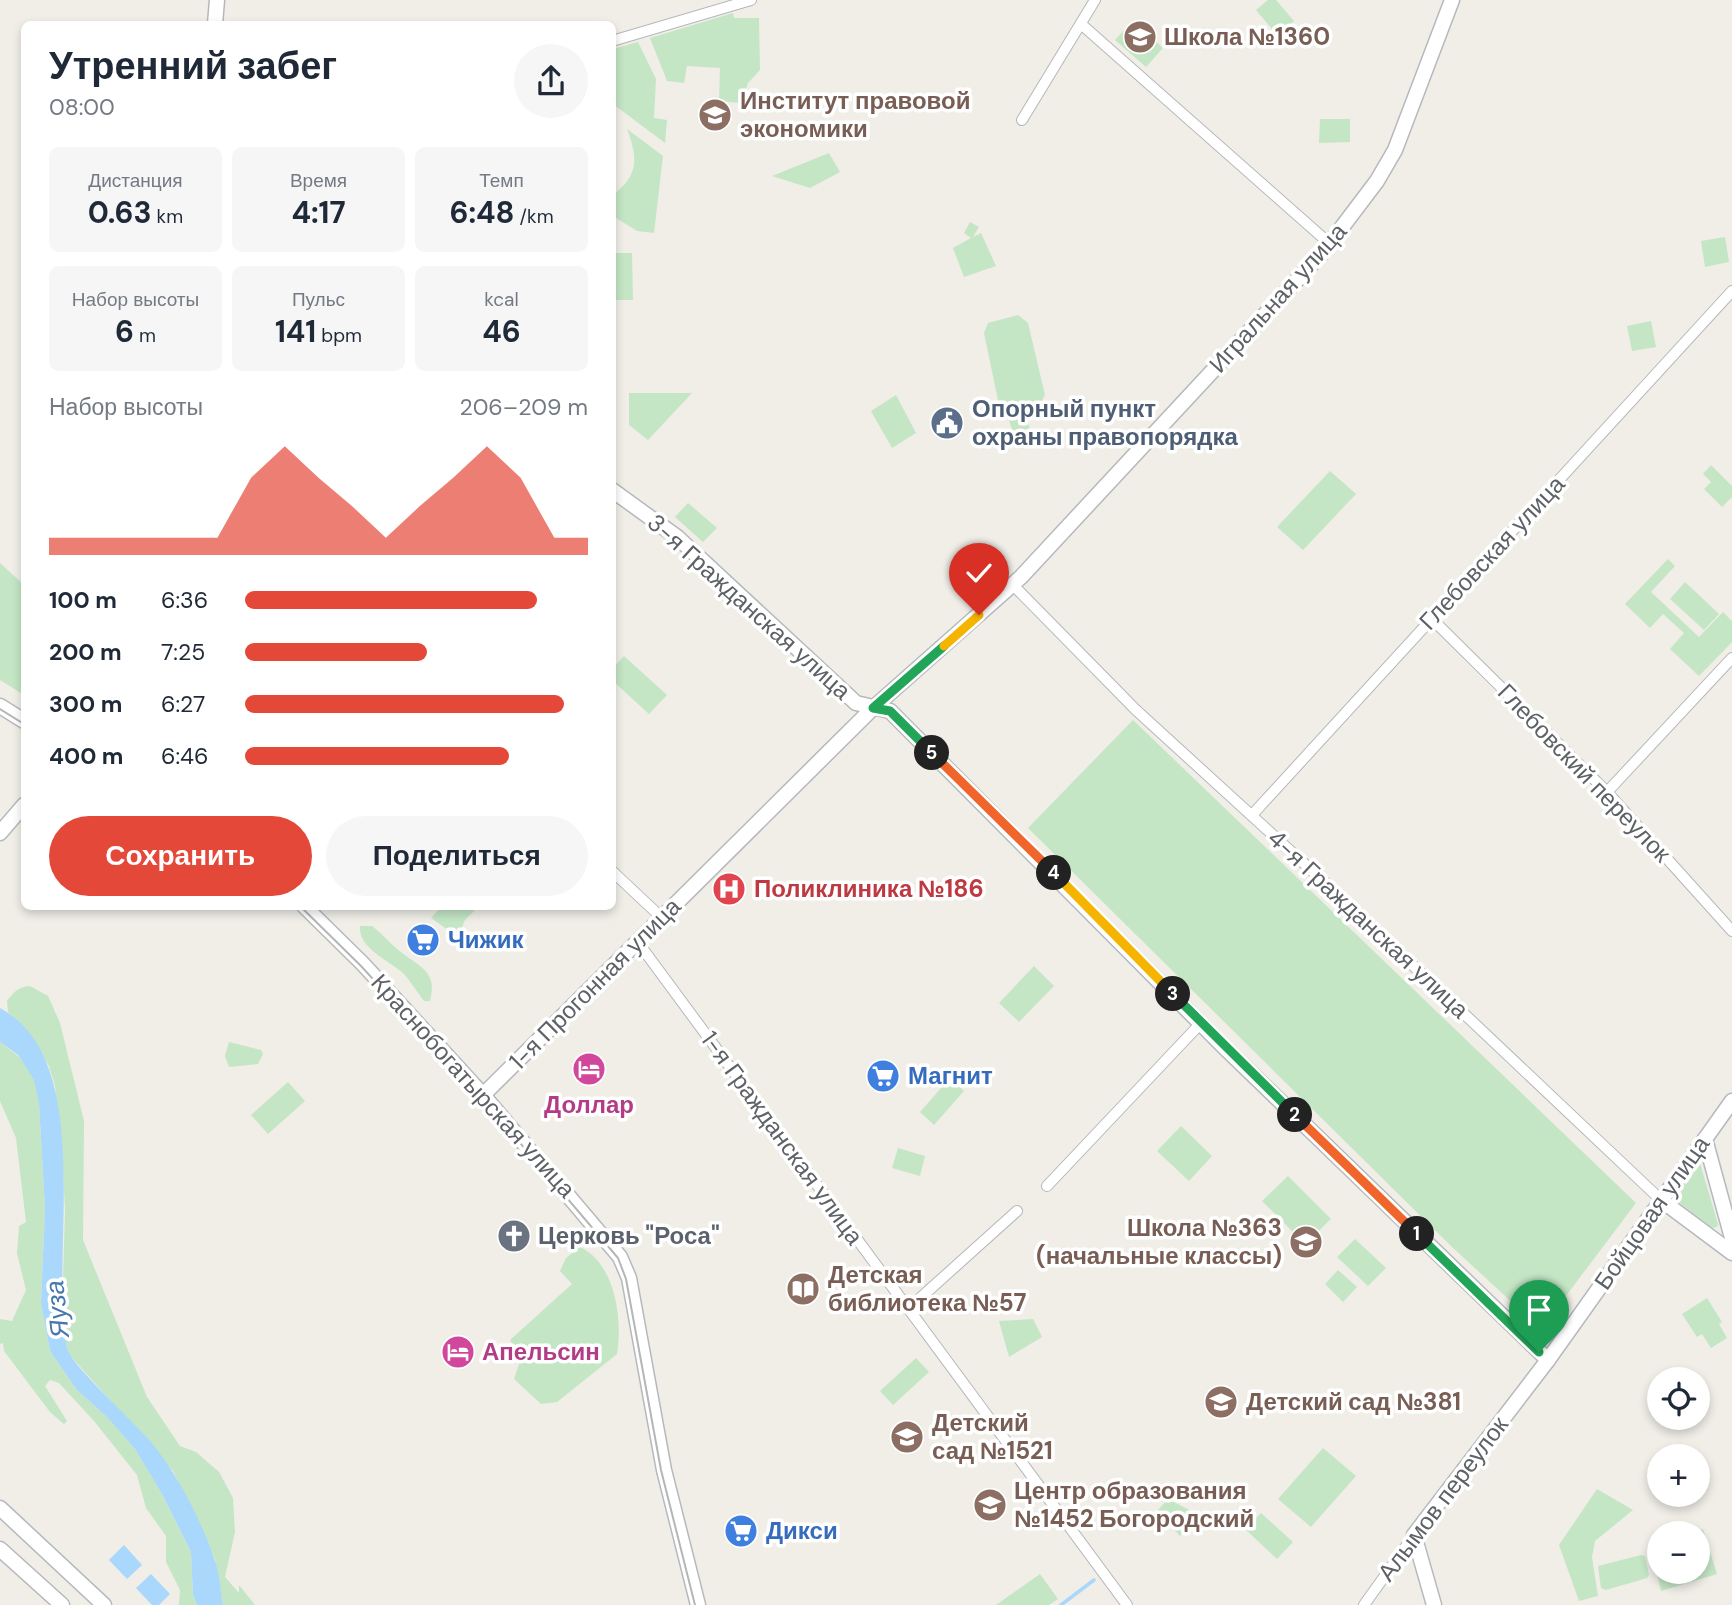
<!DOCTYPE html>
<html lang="ru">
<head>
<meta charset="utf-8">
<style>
  :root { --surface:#fff; --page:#f6f6f7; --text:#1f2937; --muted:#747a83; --accent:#e44838 }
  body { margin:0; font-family:"DM Sans",sans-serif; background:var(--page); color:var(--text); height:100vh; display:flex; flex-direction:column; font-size:26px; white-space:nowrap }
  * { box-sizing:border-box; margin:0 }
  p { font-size:23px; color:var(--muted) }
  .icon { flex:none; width:38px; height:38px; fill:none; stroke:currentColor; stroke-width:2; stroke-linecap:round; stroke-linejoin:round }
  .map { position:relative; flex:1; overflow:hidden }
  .drawer { position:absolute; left:21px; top:21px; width:595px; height:889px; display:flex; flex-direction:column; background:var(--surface); border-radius:10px; box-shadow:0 4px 10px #0003 }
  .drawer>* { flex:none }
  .fabs { position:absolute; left:1647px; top:1367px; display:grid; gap:14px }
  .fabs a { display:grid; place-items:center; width:63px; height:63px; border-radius:50%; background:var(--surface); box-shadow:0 4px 10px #0003; font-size:35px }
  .pin { position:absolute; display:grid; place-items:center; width:60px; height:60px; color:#fff; margin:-72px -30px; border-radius:50% 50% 50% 0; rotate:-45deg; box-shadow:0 0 7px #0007 }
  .pin .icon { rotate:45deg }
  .km { position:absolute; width:35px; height:35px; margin:-18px; border-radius:50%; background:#222; color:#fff; font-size:19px; line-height:35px; text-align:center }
  .round { display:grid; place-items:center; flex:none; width:74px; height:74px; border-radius:37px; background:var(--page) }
  .overview { display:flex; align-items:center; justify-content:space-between; height:119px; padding:0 28px }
  h1 { font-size:38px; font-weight:700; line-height:52px }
  .metrics { display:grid; grid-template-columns:repeat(3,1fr); gap:10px; height:119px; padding:7px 28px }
  .metrics div { display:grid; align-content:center; border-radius:10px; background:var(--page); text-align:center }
  .metrics b { font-size:30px; font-weight:700 }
  .metrics small { font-size:19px; font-weight:400 }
  .metrics p { font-size:19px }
  .chart { height:196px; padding:14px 28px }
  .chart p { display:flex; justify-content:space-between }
  .chart svg { width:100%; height:126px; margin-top:7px; fill:var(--accent); opacity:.7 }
  .action { display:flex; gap:14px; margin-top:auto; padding:14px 28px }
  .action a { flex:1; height:80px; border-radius:42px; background:var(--accent); color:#fff; font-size:28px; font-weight:700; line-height:80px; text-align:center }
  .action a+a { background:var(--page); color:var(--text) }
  ul { padding:0 28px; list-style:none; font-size:23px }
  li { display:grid; grid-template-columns:112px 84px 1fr; align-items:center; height:52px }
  li i { height:18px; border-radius:9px; background:var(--accent) }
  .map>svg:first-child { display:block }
  .green { fill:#c4e6c5 }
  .water { fill:#aad7fc }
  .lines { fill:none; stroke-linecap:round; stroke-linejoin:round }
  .stream { stroke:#aad7fc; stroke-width:3.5 }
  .street-casing { stroke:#b4b7bb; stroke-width:12 }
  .secondary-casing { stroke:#b5b9bd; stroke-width:17 }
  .street { stroke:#fff; stroke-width:10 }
  .secondary { stroke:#fff; stroke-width:14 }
  .tram { stroke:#b5b6b6; stroke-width:2 }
  .split-1-casing { stroke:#fff; stroke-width:14 }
  .split-2-casing { stroke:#fff; stroke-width:14 }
  .split-3-casing { stroke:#fff; stroke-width:14 }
  .split-4-casing { stroke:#fff; stroke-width:14 }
  .split-5-casing { stroke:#fff; stroke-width:14 }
  .split-6-casing { stroke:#fff; stroke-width:14 }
  .split-7-casing { stroke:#fff; stroke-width:14 }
  .split-1 { stroke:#22a559; stroke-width:9 }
  .split-2 { stroke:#f0652b; stroke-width:9 }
  .split-3 { stroke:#22a559; stroke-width:9 }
  .split-4 { stroke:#f5b400; stroke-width:9 }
  .split-5 { stroke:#f0652b; stroke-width:9 }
  .split-6 { stroke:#22a559; stroke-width:9 }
  .split-7 { stroke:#f5b400; stroke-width:9 }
  .labels { text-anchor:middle; stroke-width:7; stroke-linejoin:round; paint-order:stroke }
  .education-label { font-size:24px; font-weight:bold; fill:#785e54; stroke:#fff; text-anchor:start }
  .street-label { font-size:24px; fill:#5e6266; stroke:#fff }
  .service-label { font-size:24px; font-weight:bold; fill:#4e5e75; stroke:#fff; text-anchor:start }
  .health-label { font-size:24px; font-weight:bold; fill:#be3a42; stroke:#fff; text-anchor:start }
  .shop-label { font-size:24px; font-weight:bold; fill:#366cbe; stroke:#fff; text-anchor:start }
  .hotel-label { font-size:24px; font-weight:bold; fill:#b23c85; stroke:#fff }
  .worship-label { font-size:24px; font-weight:bold; fill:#5b616d; stroke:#fff; text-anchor:start }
  .water-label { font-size:26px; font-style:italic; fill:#4678ae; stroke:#fff }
</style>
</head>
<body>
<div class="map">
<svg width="1732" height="1605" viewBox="0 0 1732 1605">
  <rect width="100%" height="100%" fill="#f0eee7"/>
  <g class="green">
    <path d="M 1268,0 L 1276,0 L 1294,21 L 1277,35 L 1256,10 Z"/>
    <path d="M 733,13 L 734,18 L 759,18 L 760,70 L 748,83 L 741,103 L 719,101 L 720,68 L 687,66 L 684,83 L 667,81 L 650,38 Z"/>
    <path d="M 1133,21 L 1163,48 L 1146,67 L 1115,40 Z"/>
    <path d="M 638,42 L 656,79 L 654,118 L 667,120 L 665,143 L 613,104 L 613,49 Z"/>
    <path d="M 1320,119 L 1350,119 L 1350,142 L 1319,143 Z"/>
    <path d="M 627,129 L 663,156 L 654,233 L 637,231 L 613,216 L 613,195 C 639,175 638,158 627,129 Z"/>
    <path d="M 829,153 L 840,172 L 810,188 L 772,176 Z"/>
    <path d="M 970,222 L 979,227 L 973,237 L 981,233 L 996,266 L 964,277 L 953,248 L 971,238 L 964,233 Z"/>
    <path d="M 1725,237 L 1729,262 L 1705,267 L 1701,241 Z"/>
    <path d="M 613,253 L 632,253 L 633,300 L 613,300 Z"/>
    <path d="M 1018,315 L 1028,323 L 1045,395 L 1040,404 L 1008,412 L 999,405 L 984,333 L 988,323 Z"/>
    <path d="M 1651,321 L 1656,347 L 1632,351 L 1627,326 Z"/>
    <path d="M 629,393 L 692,393 L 648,440 L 629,425 Z"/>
    <path d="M 896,395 L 916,433 L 892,448 L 871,411 Z"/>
    <path d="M 1026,416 L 1035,446 L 1018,449 L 1009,420 Z"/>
    <path d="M 1711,465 L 1732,486 L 1732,497 L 1722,507 L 1704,489 L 1711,482 L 1703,474 Z"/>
    <path d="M 1330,471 L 1356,494 L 1303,550 L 1277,527 Z"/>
    <path d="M 688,503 L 717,528 L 703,542 L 675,517 Z"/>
    <path d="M 1668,559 L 1675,566 L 1651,592 L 1699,637 L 1723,612 L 1732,621 L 1732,642 L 1699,676 L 1670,649 L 1684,633 L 1663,614 L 1650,628 L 1625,604 Z"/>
    <path d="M 0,563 L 24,585 L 24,695 L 0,680 Z"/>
    <path d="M 1685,582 L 1719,614 L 1704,630 L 1670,599 Z"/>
    <path d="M 624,656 L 667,695 L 649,714 L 613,681 L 613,668 Z"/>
    <path d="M 1133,720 L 1636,1203 L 1541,1329 L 1452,1247 L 1028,828 Z"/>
    <path d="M 442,906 L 478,906 L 478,907 L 465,920 L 458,937 L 431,918 Z"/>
    <path d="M 360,926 L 372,926 C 383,934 391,945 402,953 C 421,967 438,973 430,1001 L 424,1001 C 417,992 411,982 404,974 C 391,961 358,949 360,926 Z"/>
    <path d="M 1034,966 L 1054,986 L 1019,1022 L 999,1003 Z"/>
    <path d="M 30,986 L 48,996 L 60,1023 L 84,1121 L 83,1240 L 147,1397 L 180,1446 L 196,1452 L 219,1472 L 233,1498 L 235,1532 L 225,1577 L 239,1593 L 239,1585 L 255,1605 L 223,1605 L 215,1559 L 173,1471 L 67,1352 L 62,1311 L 65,1210 L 61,1135 L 55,1086 L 49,1066 L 29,1033 L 8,1012 L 7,1001 C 14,992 18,987 30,986 Z"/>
    <path d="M 0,1042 L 19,1057 L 35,1080 L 39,1103 L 45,1209 L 41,1303 L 50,1351 L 77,1390 L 107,1417 L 135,1449 L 162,1494 L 191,1552 L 193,1595 L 197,1605 L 179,1605 L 180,1590 L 166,1562 L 166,1536 L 146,1508 L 137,1475 L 94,1421 L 59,1383 L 50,1380 L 45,1386 L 67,1421 L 64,1424 L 50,1412 L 4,1351 L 3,1343 L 0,1344 L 0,1319 L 12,1321 L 26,1290 L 17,1253 L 19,1226 L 26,1222 L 16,1138 L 0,1101 Z"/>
    <path d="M 229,1042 L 261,1050 L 263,1054 L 258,1064 L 229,1067 L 225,1056 Z"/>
    <path d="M 950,1078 L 964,1091 L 934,1125 L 920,1112 Z"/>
    <path d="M 288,1082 L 305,1101 L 268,1134 L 251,1115 Z"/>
    <path d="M 1181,1126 L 1212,1156 L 1189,1181 L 1157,1151 Z"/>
    <path d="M 898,1148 L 925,1156 L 920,1176 L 892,1168 Z"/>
    <path d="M 1699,1160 L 1718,1224 L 1717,1227 L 1712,1228 L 1672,1197 Z"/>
    <path d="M 1288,1176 L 1331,1219 L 1305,1244 L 1262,1201 Z"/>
    <path d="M 1355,1239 L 1386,1268 L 1368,1286 L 1337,1257 Z"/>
    <path d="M 580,1247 C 615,1263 623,1319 617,1354 L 557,1402 L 541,1404 L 514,1379 L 521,1358 L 510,1340 L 572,1284 L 560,1271 L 566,1258 Z"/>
    <path d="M 1338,1270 L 1357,1287 L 1343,1302 L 1325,1284 Z"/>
    <path d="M 1707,1298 L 1722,1322 L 1719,1324 L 1727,1338 L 1711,1348 L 1702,1334 L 1697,1337 L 1682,1314 Z"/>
    <path d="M 1033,1319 L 1042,1337 L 1009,1357 L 999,1321 Z"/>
    <path d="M 916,1358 L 929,1372 L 893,1405 L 880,1391 Z"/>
    <path d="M 1323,1448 L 1356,1476 L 1311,1527 L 1278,1499 Z"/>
    <path d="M 1597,1489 L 1633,1510 L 1595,1541 L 1592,1557 L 1598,1596 L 1579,1601 L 1559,1545 Z"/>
    <path d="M 1168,1499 L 1199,1515 L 1180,1536 L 1157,1511 Z"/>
    <path d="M 1261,1513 L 1293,1542 L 1277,1559 L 1245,1529 Z"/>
    <path d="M 1703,1529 L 1717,1574 L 1661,1591 L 1651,1545 L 1659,1542 L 1659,1572 L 1698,1572 L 1698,1533 L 1690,1533 Z"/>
    <path d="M 1641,1555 L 1645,1556 L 1649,1575 L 1647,1578 L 1606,1590 L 1601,1588 L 1598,1566 Z"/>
    <path d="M 1040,1574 L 1058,1599 L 1049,1605 L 996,1605 Z"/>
  </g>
  <g class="water">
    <path d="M 0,1008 C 99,1062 48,1255 67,1348 C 70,1364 136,1424 151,1442 C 178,1475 200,1518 214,1558 C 220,1572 220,1590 223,1605 L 197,1605 L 193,1595 L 191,1552 L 162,1494 L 135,1449 L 107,1417 L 77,1390 L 50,1351 L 41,1303 L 45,1209 L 39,1103 L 34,1080 L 18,1055 L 0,1042 Z"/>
    <path d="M 124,1545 L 142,1565 L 127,1579 L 109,1560 Z"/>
    <path d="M 151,1574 L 170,1594 L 159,1605 L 152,1605 L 136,1588 Z"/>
  </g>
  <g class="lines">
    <path class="stream" d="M 1061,1605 L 1094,1580"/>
    <defs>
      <g id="street">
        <path d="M 1081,24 L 1330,244"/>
        <path d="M 612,41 L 751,0"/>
        <path d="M 1022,120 L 1095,0"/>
        <path d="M 1013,585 L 1136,710 L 1331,888 L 1661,1200"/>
        <path d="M 1432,619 L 1607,792 L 1732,931"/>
        <path d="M 1607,792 L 1732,658"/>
        <path d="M 1252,815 L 1732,291"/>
        <path d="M 612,871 L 661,917"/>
        <path d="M 637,941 L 1127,1605"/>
        <path d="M 1047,1186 L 1201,1023"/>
        <path d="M 908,1309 L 1017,1211"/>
        <path d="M 1364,1605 L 1414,1535"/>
      </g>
      <g id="secondary">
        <path d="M 215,24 L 217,0"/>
        <path d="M 612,490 L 677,537 L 856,703 L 890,711 L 1224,1047 L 1548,1360"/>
        <path d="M 0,706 L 24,721"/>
        <path d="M 0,833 L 24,805"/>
        <path d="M 304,906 L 363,964 L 483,1095 L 620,1257 L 629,1278 L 664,1470 L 698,1605"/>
        <path d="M 483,1095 L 873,708 L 1021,577 L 1324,251 L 1377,181 L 1395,150 L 1452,0"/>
        <path d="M 1705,1139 L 1732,1238"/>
        <path d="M 1661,1200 L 1732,1253"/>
        <path d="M 0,1508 L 104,1605"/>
        <path d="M 0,1549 L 62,1605"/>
        <path d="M 1434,1605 L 1414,1535 L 1548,1360 L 1732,1101"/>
      </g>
    </defs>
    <use href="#street" class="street-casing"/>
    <use href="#secondary" class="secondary-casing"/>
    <use href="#street" class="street"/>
    <use href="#secondary" class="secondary"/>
    <g class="tram">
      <path d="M 0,709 L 24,724"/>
      <path d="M 300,906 L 361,966 L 481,1097 L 618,1258 L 626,1279 L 661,1470 L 695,1605"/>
    </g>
  </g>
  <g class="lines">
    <defs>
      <path id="split-1" d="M 1417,1234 L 1539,1352"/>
      <path id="split-2" d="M 1295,1115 L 1417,1234"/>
      <path id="split-3" d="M 1173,994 L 1295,1115"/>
      <path id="split-4" d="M 1054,873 L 1173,994"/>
      <path id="split-5" d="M 932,753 L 1054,873"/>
      <path id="split-6" d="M 932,753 L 890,711 L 873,708 L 944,646"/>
      <path id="split-7" d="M 944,646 L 979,615"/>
    </defs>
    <use href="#split-1" class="split-1-casing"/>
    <use href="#split-2" class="split-2-casing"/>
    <use href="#split-3" class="split-3-casing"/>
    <use href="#split-4" class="split-4-casing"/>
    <use href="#split-5" class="split-5-casing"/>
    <use href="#split-6" class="split-6-casing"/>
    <use href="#split-7" class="split-7-casing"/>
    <use href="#split-1" class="split-1"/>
    <use href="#split-2" class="split-2"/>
    <use href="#split-3" class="split-3"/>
    <use href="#split-4" class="split-4"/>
    <use href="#split-5" class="split-5"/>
    <use href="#split-6" class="split-6"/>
    <use href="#split-7" class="split-7"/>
  </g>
  <defs>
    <symbol id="school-disc" viewBox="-11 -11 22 22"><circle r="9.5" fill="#8d6e63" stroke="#fff"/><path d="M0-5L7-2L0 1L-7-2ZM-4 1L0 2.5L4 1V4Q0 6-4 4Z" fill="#fff"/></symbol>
    <symbol id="university-disc" viewBox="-11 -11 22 22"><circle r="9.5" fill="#8d6e63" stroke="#fff"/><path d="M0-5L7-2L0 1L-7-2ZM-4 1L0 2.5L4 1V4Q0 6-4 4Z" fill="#fff"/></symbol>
    <symbol id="civic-disc" viewBox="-11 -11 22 22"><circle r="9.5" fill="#5c6f8a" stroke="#fff"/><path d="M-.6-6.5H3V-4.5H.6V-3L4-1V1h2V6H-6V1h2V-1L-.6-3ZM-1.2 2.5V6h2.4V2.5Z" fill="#fff"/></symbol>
    <symbol id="hospital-disc" viewBox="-11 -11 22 22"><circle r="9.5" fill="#e0444e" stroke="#fff"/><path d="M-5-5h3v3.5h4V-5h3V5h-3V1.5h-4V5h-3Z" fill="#fff"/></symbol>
    <symbol id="supermarket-disc" viewBox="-11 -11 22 22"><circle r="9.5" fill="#3f7fe0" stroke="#fff"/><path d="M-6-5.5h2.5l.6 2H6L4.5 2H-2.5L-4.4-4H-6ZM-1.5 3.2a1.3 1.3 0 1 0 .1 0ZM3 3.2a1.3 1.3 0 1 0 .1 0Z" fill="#fff"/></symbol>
    <symbol id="hotel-disc" viewBox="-11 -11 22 22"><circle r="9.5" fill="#d1479c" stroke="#fff"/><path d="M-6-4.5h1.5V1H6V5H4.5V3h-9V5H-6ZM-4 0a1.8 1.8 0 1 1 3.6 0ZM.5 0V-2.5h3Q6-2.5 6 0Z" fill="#fff"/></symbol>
    <symbol id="church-disc" viewBox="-11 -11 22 22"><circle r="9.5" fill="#6b7280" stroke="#fff"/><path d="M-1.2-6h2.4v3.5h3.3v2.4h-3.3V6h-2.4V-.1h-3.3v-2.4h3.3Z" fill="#fff"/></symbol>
    <symbol id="library-disc" viewBox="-11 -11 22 22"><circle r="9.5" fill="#8d6e63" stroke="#fff"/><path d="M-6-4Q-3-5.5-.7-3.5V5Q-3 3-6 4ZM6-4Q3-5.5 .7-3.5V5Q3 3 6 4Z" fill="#fff"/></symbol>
  </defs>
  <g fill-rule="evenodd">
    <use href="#school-disc" x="1121" y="18" width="38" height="38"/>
    <use href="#university-disc" x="696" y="96" width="38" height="38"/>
    <use href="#civic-disc" x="928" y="404" width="38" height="38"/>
    <use href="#hospital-disc" x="710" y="870" width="38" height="38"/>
    <use href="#supermarket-disc" x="404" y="921" width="38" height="38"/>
    <use href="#hotel-disc" x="570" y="1050" width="38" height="38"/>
    <use href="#supermarket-disc" x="864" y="1057" width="38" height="38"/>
    <use href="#church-disc" x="495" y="1217" width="38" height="38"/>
    <use href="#school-disc" x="1287" y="1223" width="38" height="38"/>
    <use href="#library-disc" x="784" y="1270" width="38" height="38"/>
    <use href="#hotel-disc" x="439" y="1333" width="38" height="38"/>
    <use href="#school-disc" x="1202" y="1383" width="38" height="38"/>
    <use href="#school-disc" x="888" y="1418" width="38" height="38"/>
    <use href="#school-disc" x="971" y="1486" width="38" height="38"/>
    <use href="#supermarket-disc" x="722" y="1512" width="38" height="38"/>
  </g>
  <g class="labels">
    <g class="education-label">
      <text x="1164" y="45">Школа №1360</text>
      <text x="740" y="109">Институт правовой<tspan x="740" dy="28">экономики</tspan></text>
      <text x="1282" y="1236" text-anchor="end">Школа №363<tspan x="1282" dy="28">(начальные классы)</tspan></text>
      <text x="828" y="1283">Детская<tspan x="828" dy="28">библиотека №57</tspan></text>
      <text x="1246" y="1410">Детский сад №381</text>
      <text x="932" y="1431">Детский<tspan x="932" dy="28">сад №1521</tspan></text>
      <text x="1014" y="1499">Центр образования<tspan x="1014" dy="28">№1452 Богородский</tspan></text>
    </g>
    <g class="street-label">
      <text transform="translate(1278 298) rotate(-48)" y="8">Игральная улица</text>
      <text transform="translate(1492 553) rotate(-47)" y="8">Глебовская улица</text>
      <text transform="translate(749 607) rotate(42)" y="8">3-я Гражданская улица</text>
      <text transform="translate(1584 773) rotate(46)" y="8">Глебовский переулок</text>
      <text transform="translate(1368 924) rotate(43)" y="8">4-я Гражданская улица</text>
      <text transform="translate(595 984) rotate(-45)" y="8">1-я Прогонная улица</text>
      <text transform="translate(473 1086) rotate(48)" y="8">Краснобогатырская улица</text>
      <text transform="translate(782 1138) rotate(54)" y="8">1-я Гражданская улица</text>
      <text transform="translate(1652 1213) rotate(-55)" y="8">Бойцовая улица</text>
      <text transform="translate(1443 1499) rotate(-53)" y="8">Алымов переулок</text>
    </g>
    <g class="service-label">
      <text x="972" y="417">Опорный пункт<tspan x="972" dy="28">охраны правопорядка</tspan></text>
    </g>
    <g class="health-label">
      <text x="754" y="897">Поликлиника №186</text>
    </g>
    <g class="shop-label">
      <text x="448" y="948">Чижик</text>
      <text x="908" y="1084">Магнит</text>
      <text x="766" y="1539">Дикси</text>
    </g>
    <g class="hotel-label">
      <text x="589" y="1113">Доллар</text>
      <text x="482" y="1360" text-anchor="start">Апельсин</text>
    </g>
    <g class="worship-label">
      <text x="538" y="1244">Церковь "Роса"</text>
    </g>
    <g class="water-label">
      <text transform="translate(57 1309) rotate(-96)" y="9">Яуза</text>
    </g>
  </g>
</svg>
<div class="fabs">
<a><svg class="icon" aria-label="locate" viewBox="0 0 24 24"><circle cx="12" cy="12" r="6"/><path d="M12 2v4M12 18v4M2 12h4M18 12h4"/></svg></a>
<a>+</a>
<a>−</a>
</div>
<div class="pin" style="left:1539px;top:1352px;background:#1e9e55"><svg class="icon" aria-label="arrive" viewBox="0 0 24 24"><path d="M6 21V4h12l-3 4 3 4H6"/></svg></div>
<div class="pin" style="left:979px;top:615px;background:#d93025"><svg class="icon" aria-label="check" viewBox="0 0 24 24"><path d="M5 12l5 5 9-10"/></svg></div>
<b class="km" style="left:1417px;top:1234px">1</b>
<b class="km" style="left:1295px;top:1115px">2</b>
<b class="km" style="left:1173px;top:994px">3</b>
<b class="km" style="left:1054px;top:873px">4</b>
<b class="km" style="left:932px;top:753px">5</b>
<section class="drawer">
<div class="overview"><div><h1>Утренний забег</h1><p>08:00</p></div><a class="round"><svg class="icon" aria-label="share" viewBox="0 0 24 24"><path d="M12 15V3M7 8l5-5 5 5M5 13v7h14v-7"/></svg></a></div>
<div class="metrics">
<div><p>Дистанция</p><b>0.63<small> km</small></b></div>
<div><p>Время</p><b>4:17</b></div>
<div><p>Темп</p><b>6:48<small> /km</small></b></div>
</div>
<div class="metrics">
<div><p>Набор высоты</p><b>6<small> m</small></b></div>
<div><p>Пульс</p><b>141<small> bpm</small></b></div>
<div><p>kcal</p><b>46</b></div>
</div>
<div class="chart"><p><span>Набор высоты</span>206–209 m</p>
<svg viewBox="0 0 160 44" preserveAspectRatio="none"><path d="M0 44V38L10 38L20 38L30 38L40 38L50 38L60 17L70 6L80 17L90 27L100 38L110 27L120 17L130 6L140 17L150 38L160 38V44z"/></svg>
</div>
<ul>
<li><b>100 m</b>6:36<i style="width:85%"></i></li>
<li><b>200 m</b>7:25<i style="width:53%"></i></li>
<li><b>300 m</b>6:27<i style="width:93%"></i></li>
<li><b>400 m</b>6:46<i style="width:77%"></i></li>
</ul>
<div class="action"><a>Сохранить</a><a>Поделиться</a></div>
</section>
</div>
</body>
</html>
